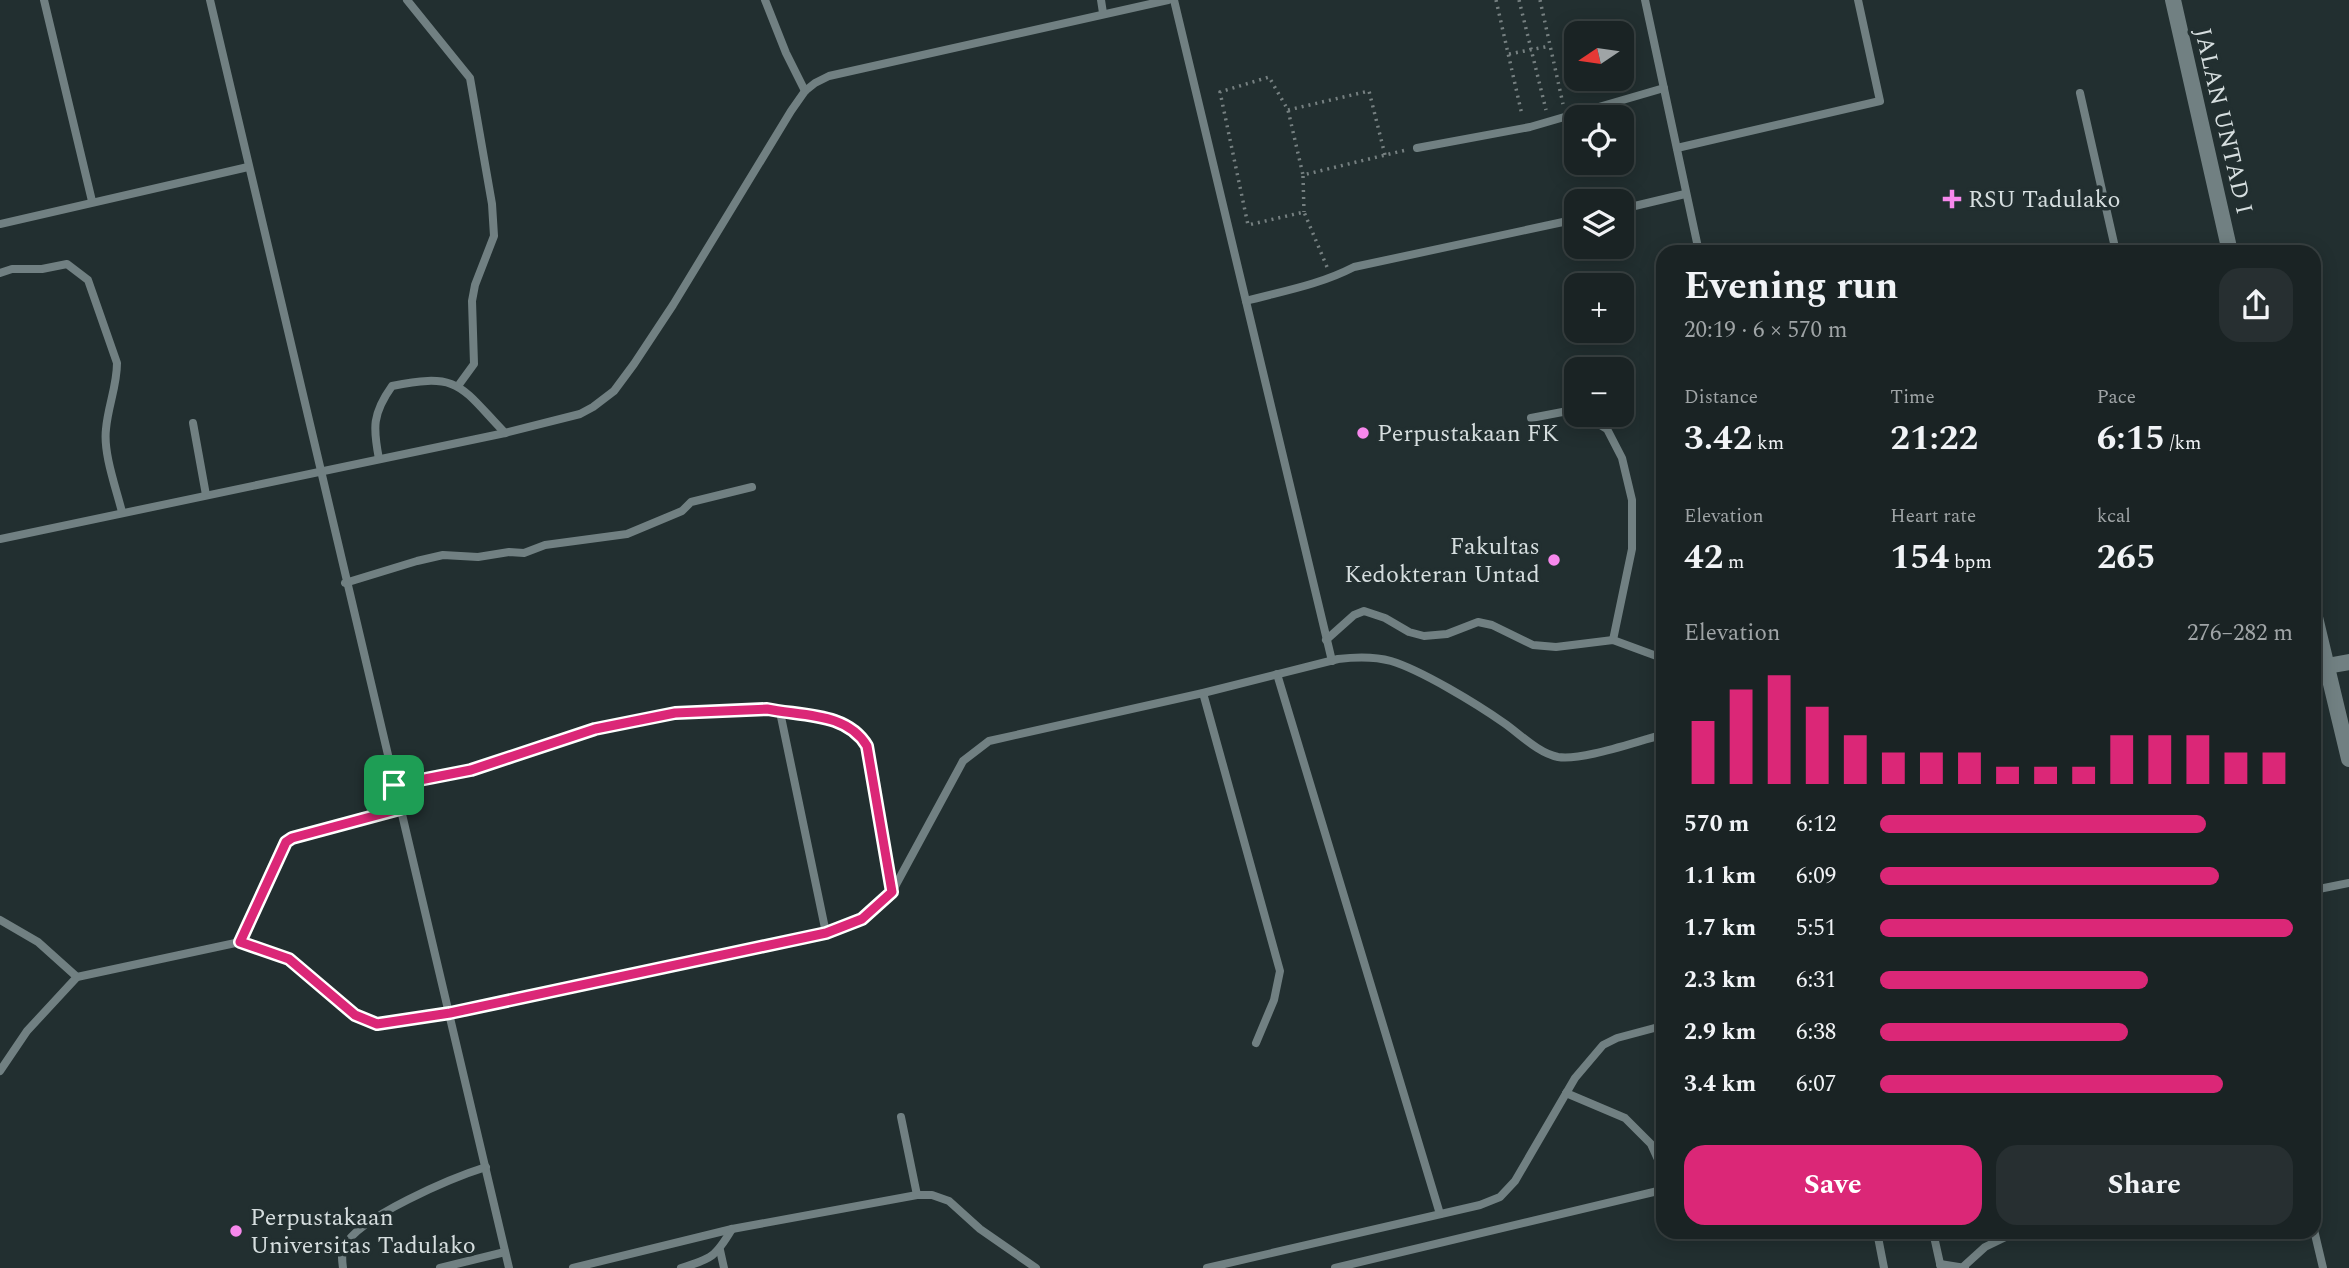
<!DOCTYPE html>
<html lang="en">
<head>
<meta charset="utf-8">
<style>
  :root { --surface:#1a2324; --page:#272f31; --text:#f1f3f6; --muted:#9fa4a6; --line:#384041; --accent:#db2777 }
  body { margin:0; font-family:Spectral,serif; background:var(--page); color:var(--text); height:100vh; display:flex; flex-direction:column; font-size:26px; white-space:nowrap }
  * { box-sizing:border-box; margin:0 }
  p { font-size:23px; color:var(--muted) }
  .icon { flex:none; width:38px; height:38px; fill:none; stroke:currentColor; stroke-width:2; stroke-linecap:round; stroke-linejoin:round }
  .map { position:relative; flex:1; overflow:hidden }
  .side { position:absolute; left:1656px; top:245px; width:665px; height:994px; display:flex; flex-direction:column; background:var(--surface); border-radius:21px; box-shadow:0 4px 18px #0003,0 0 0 2px var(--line) }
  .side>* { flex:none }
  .needle { width:46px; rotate:257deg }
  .tools { position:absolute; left:1564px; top:21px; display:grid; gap:14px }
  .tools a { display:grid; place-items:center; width:70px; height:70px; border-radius:14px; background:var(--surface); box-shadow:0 4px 18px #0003,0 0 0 2px var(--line); font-size:35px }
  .pin { position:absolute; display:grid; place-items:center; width:60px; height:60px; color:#fff; margin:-30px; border-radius:14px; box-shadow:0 4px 10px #0006 }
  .round { display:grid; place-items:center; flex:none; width:74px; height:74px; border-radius:21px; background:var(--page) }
  .summary { display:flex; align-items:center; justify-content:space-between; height:119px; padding:0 28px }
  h1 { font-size:38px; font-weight:700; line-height:52px }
  .metrics { display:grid; grid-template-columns:repeat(3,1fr); gap:10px; height:119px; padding:7px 28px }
  .metrics div { display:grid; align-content:center }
  .metrics b { font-size:35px; font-weight:700 }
  .metrics small { font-size:19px; font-weight:400 }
  .metrics p { font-size:19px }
  .chart { height:196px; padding:14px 28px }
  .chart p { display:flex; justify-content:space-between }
  .chart svg { width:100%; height:126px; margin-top:7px; stroke:var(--accent); stroke-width:6 }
  .button { display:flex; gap:14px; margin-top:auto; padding:14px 28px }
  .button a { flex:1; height:80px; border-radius:21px; background:var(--accent); color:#fff; font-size:28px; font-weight:700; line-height:80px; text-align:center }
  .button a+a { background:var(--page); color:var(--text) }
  ul { padding:0 28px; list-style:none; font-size:23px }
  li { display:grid; grid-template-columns:112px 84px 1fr; align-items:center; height:52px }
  li i { height:18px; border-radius:9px; background:var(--accent) }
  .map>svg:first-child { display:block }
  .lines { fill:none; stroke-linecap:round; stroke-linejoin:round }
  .path { stroke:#768081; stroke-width:3.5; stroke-dasharray:2 5; stroke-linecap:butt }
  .service { stroke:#718082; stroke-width:8 }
  .minor { stroke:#718082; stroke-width:16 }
  .route-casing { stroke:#fff; stroke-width:14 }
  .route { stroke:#db2777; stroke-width:9 }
  .poi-dot { fill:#f788ec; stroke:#222f30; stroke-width:2.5 }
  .labels { text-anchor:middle; stroke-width:7; stroke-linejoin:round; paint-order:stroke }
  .street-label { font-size:24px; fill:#d6dedf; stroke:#222f30 }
  .poi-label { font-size:24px; fill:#d6dedf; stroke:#222f30; text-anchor:start }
</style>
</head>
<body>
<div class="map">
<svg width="2349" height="1268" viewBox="0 0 2349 1268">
  <rect width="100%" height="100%" fill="#222f30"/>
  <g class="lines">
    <g class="path">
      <path d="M 1496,0 L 1522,115"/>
      <path d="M 1519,0 L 1546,110"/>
      <path d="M 1540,0 L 1563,104"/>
      <path d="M 1509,54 L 1550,46"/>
      <path d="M 1288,110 L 1369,91 L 1385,155"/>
      <path d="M 1303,176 L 1304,212"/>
      <path d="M 1327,267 L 1304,212 L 1248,225 L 1220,92 L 1269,77 L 1288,110 L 1303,175 L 1406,150"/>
    </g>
    <g class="service">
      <path d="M 44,0 L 92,201"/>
      <path d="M 210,0 C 307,423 411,845 509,1268"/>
      <path d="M 407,0 L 470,78 L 492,204 L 494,236 L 475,285 L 472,301 L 474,364 L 458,386"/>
      <path d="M 765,0 L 786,53 L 805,91"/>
      <path d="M 1101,0 L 1103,13"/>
      <path d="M 1174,0 L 1332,661"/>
      <path d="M 1645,0 L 1699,252"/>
      <path d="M 2080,93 L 2116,252"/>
      <path d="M 1417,148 L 1530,127 L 1664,88"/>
      <path d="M 1677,148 L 1880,101 L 1858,0"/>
      <path d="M 1622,209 L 1685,194"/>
      <path d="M 0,224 L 248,167"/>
      <path d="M 1795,250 L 1796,252"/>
      <path d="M 0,273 L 12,269 L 42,269 L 67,264 L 88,280 L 117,363 C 117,386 108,406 106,429 C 103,453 116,488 122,512"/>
      <path d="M 1246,301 C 1283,291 1319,285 1354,267 L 1577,219"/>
      <path d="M 1584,415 L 1607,429 L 1622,458 L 1632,500 L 1632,549 L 1613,640"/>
      <path d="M 1531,418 L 1573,410 L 1577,411"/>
      <path d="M 193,423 L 206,495"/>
      <path d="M 379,459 C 373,428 372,414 392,386 C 460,372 460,386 505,433"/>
      <path d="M 0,539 L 505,433 L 580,414 L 593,407 L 614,391 L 634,364 L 673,305 L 791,111 L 805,91 L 815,83 L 829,76 L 1168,0"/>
      <path d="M 345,583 L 417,561 L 443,555 L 478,557 L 509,552 L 524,553 L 545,545 L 627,534 L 682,511 L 691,502 L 752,487"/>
      <path d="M 1326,640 L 1354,615 L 1364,611 L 1385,618 L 1409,632 L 1424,636 L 1447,634 L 1478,622 L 1492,625 L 1533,645 L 1556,647 L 1613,640 L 1662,658"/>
      <path d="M 1277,674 L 1440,1214"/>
      <path d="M 1203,693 L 1280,971 L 1274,1000 L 1256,1043"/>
      <path d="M 780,712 L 826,933"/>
      <path d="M 394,785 C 420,780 447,777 472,770 C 513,759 552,741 593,729 C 649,713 833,688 867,746 L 892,892"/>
      <path d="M 2314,890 L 2349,883"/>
      <path d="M 0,920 L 38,942 L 77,977"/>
      <path d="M 240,942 L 287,842 L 292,838 L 400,809"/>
      <path d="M 0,1071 L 27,1031 L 77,977 L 240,942 L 289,959 L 355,1015 L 378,1024 L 450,1013 L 826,933 L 862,919 L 892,892 L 963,761 L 989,741 L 1203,693 L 1338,659 C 1355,657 1373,656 1391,661 C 1421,670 1477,704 1504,723 C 1520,734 1538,753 1558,757 C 1582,761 1637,741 1662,735"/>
      <path d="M 1566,1093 L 1625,1118 L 1651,1144 L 1662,1168"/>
      <path d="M 901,1117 L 917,1195"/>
      <path d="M 2314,1230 L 2323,1268"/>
      <path d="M 1877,1232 L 1884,1268"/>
      <path d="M 1933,1232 L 1941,1268"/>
      <path d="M 720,1250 L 724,1268"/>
      <path d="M 1940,1264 L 1965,1268"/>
      <path d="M 1963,1267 L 1985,1247 L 2016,1232"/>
      <path d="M 343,1268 C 342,1260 341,1254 344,1247 C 358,1217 454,1177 486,1167"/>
      <path d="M 440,1268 L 505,1252"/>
      <path d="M 573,1268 L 732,1229 L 917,1195 L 932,1195 L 949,1201 L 980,1229 L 1036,1268"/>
      <path d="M 681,1268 C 712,1259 716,1256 732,1229"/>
      <path d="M 1207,1268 L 1480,1205 L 1500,1197 L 1515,1181 L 1575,1078 L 1603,1045 L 1617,1038 L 1662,1026"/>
      <path d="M 1335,1268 L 1662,1190"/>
    </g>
    <g class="minor">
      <path d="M 2173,0 L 2230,252"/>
      <path d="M 2314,613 L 2349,759"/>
      <path d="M 2327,666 L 2349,662"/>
    </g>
  </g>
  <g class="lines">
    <defs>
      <path id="route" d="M 767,709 C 801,716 847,712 867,746 L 892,892 L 862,919 L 826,933 L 450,1013 L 377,1024 L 355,1015 L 289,959 L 240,942 L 286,842 L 292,838 L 400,809 L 394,785 L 471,770 L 595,729 L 675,713 Z"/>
    </defs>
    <use href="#route" class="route-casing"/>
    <use href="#route" class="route"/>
  </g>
  <g class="poi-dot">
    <path d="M1948.5 188.5h7v7h7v7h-7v7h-7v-7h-7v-7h7z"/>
    <circle cx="1363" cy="433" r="7"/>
    <circle cx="1554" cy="560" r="7"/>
    <circle cx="236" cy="1231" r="7"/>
  </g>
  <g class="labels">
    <g class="street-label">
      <text transform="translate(2224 121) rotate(77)" y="8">JALAN UNTAD I</text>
    </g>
    <g class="poi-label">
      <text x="1968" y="207">RSU Tadulako</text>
      <text x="1377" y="441">Perpustakaan FK</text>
      <text x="1540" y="554" text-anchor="end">Fakultas<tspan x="1540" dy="28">Kedokteran Untad</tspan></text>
      <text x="250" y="1225">Perpustakaan<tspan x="250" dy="28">Universitas Tadulako</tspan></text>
    </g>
  </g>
</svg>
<div class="tools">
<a><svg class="needle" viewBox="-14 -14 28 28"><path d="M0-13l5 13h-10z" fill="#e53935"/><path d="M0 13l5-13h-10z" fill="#9fa4a6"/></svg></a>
<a><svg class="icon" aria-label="locate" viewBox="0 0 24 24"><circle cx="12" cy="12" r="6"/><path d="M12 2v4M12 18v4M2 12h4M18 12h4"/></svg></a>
<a><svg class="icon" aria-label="layers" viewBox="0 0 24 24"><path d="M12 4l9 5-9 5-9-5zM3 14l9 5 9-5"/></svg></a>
<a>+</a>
<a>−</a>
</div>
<div class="pin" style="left:394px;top:785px;background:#1e9e55"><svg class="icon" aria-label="arrive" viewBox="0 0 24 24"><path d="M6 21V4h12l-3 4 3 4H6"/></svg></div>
<section class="side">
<div class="summary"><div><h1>Evening run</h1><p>20:19 · 6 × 570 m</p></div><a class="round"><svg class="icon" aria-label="share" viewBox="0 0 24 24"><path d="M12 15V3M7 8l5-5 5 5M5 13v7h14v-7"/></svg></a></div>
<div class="metrics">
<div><p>Distance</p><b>3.42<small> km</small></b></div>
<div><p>Time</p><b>21:22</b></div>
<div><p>Pace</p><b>6:15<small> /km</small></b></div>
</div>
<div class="metrics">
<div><p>Elevation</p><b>42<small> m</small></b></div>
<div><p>Heart rate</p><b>154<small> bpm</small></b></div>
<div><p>kcal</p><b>265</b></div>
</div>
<div class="chart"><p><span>Elevation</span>276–282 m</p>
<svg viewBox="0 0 160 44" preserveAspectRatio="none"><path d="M5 44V22M15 44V11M25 44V6M35 44V17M45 44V27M55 44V33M65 44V33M75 44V33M85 44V38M95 44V38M105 44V38M115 44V27M125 44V27M135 44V27M145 44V33M155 44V33"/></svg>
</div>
<ul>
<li><b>570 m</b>6:12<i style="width:79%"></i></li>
<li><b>1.1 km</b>6:09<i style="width:82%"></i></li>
<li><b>1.7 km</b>5:51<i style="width:100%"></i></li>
<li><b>2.3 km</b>6:31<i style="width:65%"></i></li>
<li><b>2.9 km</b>6:38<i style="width:60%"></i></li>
<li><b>3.4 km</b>6:07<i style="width:83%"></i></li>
</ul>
<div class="button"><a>Save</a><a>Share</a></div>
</section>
</div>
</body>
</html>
